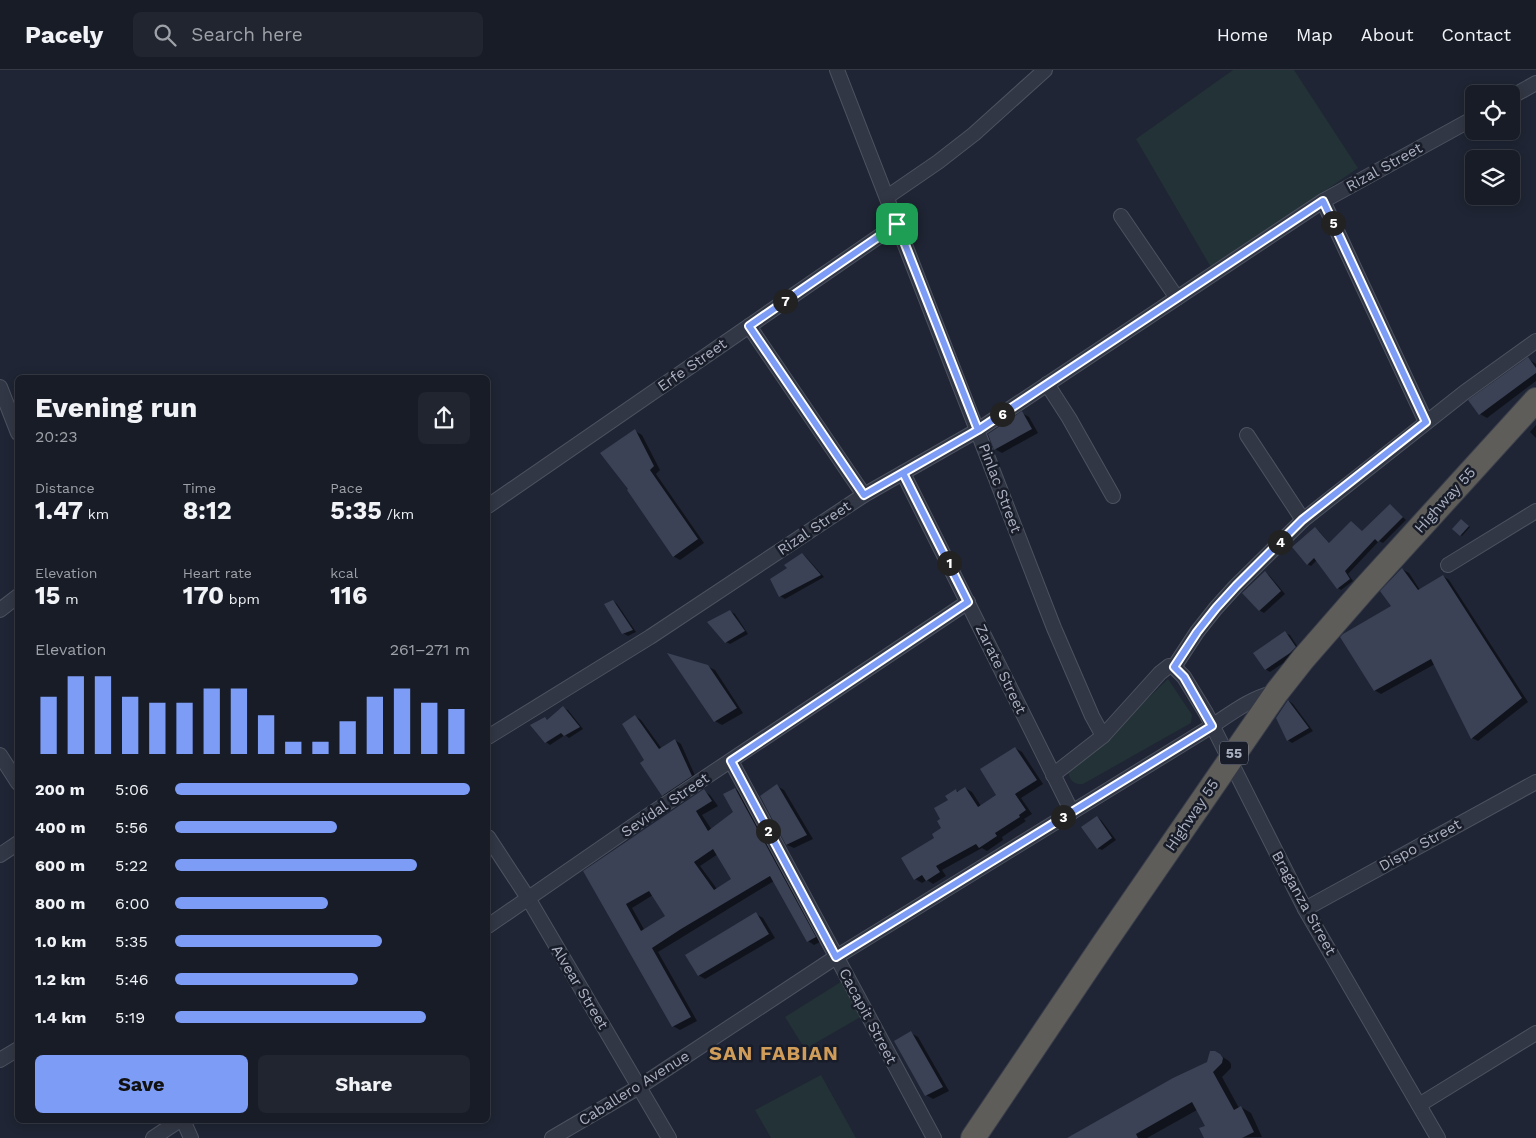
<!DOCTYPE html>
<html lang="en">
<head>
<meta charset="utf-8">
<style>
  :root { --surface:#171c27; --page:#20252f; --text:#f1f3f6; --muted:#9ea1a7; --line:#363a44; --accent:#7d9cf5 }
  body { margin:0; font-family:"Work Sans",sans-serif; background:var(--page); color:var(--text); height:100vh; display:flex; flex-direction:column; font-size:19px; white-space:nowrap }
  * { box-sizing:border-box; margin:0 }
  p { font-size:16px; color:var(--muted) }
  .icon { flex:none; width:28px; height:28px; fill:none; stroke:currentColor; stroke-width:2; stroke-linecap:round; stroke-linejoin:round }
  .map { position:relative; flex:1; overflow:hidden }
  .drawer { position:absolute; left:15px; top:305px; width:475px; height:748px; display:flex; flex-direction:column; background:var(--surface); border-radius:8px; box-shadow:0 2px 12px #0003,0 0 0 1px var(--line) }
  .drawer>* { flex:none }
  .buttons { position:absolute; left:1465px; top:15px; display:grid; gap:10px }
  .buttons a { display:grid; place-items:center; width:55px; height:55px; border-radius:8px; background:var(--surface); box-shadow:0 2px 12px #0003,0 0 0 1px var(--line); font-size:25px }
  .pin { position:absolute; display:grid; place-items:center; width:42px; height:42px; color:#fff; margin:-21px; border-radius:10px; box-shadow:0 2px 8px #0006 }
  .km { position:absolute; width:25px; height:25px; margin:-12px; border-radius:50%; background:#222; color:#fff; font-size:14px; line-height:25px; text-align:center }
  .round { display:grid; place-items:center; flex:none; width:52px; height:52px; border-radius:8px; background:var(--page) }
  .head { display:flex; align-items:center; justify-content:space-between; height:85px; padding:0 20px }
  h1 { font-size:28px; font-weight:700; line-height:38px }
  .figures { display:grid; grid-template-columns:repeat(3,1fr); gap:8px; height:85px; padding:5px 20px }
  .figures div { display:grid; align-content:center }
  .figures b { font-size:25px; font-weight:700 }
  .figures small { font-size:14px; font-weight:400 }
  .figures p { font-size:14px }
  .chart { height:140px; padding:10px 20px }
  .chart p { display:flex; justify-content:space-between }
  .chart svg { width:100%; height:90px; margin-top:5px; stroke:var(--accent); stroke-width:6 }
  .button { display:flex; gap:10px; margin-top:auto; padding:10px 20px }
  .button a { flex:1; height:58px; border-radius:8px; background:var(--accent); color:#111; font-size:20px; font-weight:700; line-height:58px; text-align:center }
  .button a+a { background:var(--page); color:var(--text) }
  ul { padding:0 20px; list-style:none; font-size:16px }
  li { display:grid; grid-template-columns:80px 60px 1fr; align-items:center; height:38px }
  li i { height:12px; border-radius:6px; background:var(--accent) }
  header { display:flex; align-items:center; gap:30px; box-sizing:border-box; height:70px; padding:0 25px; background:var(--surface); border-bottom:1px solid var(--line) }
  header strong { font-size:24px }
  nav { display:flex; gap:28px; margin-inline-start:auto; font-size:18px }
  .search { width:350px; height:45px; background:var(--page); display:flex; align-items:center; gap:12px; box-sizing:border-box; padding:0 18px; border-radius:8px; color:var(--muted); font-size:19px }
  .map>svg:first-child { display:block }
  .green { fill:#223236 }
  .shadow { fill:#0007; fill-rule:evenodd }
  .building { fill:#3b4255; fill-rule:evenodd }
  .lines { fill:none; stroke-linecap:round; stroke-linejoin:round }
  .minor-casing { stroke:#4d5260; stroke-width:16 }
  .trunk-casing { stroke:#3a3f4c; stroke-width:26 }
  .minor { stroke:#323745; stroke-width:14 }
  .trunk { stroke:#5e5d5a; stroke-width:24 }
  .route-casing { stroke:#fff; stroke-width:10 }
  .route { stroke:#7d9cf5; stroke-width:6 }
  .labels { text-anchor:middle; stroke-width:5; stroke-linejoin:round; paint-order:stroke }
  .shield { fill:#181d29; stroke:#808594; stroke-width:1 }
  .shield-label { font-size:14px; font-weight:bold; fill:#acb1c2 }
  .street-label { font-size:15px; fill:#acb1c2; stroke:#181d29 }
  .district-label { font-size:20px; font-weight:bold; letter-spacing:1px; fill:#d09c59; stroke:#181d29 }
</style>
</head>
<body>
<header>
<strong>Pacely</strong>
<div class="search"><svg class="icon" aria-label="search" viewBox="0 0 24 24"><circle cx="10" cy="10" r="6"/><path d="M15 15l6 6"/></svg>Search here</div>
<nav><a>Home</a><a>Map</a><a>About</a><a>Contact</a></nav>
</header>
<div class="map">
<svg width="1536" height="1068" viewBox="0 0 1536 1068">
  <rect width="100%" height="100%" fill="#1f2534"/>
  <g class="green">
    <path d="M 1233,0 L 1294,0 L 1358,98 L 1212,199 L 1136,69 Z"/>
    <path d="M 1168,609 L 1192,645 L 1191,653 L 1083,714 C 1073,715 1067,708 1069,698 L 1102,673 Z"/>
    <path d="M 844,910 L 864,945 L 805,979 L 785,947 Z"/>
    <path d="M 821,1005 L 856,1068 L 771,1068 L 755,1040 Z"/>
  </g>
  <g class="shadow">
    <path d="M 1528,289 L 1536,294 L 1536,311 L 1487,348 L 1480,344 Z"/>
    <path d="M 1022,343 L 1029,347 L 1038,363 L 1002,383 L 995,379 Z"/>
    <path d="M 1536,355 L 1536,368 L 1530,362 Z"/>
    <path d="M 635,361 L 642,365 L 660,400 L 656,404 L 704,473 L 680,490 L 673,486 L 630,419 Z"/>
    <path d="M 1390,435 L 1406,450 L 1383,473 L 1379,471 L 1348,504 L 1353,511 L 1341,520 L 1338,518 L 1317,490 L 1311,496 L 1307,494 L 1316,459 L 1319,461 L 1330,474 L 1363,462 Z"/>
    <path d="M 1463,451 L 1470,457 L 1462,466 L 1460,465 Z"/>
    <path d="M 802,484 L 806,487 L 824,507 L 785,529 L 780,526 L 771,510 L 789,498 Z"/>
    <path d="M 1402,499 L 1409,503 L 1420,520 L 1443,506 L 1449,510 L 1528,632 L 1478,671 L 1472,668 L 1435,594 L 1381,624 L 1374,620 L 1392,536 Z"/>
    <path d="M 1265,503 L 1269,505 L 1285,524 L 1264,543 L 1259,540 Z"/>
    <path d="M 613,531 L 617,534 L 636,562 L 628,566 L 623,563 Z"/>
    <path d="M 730,541 L 735,544 L 748,564 L 730,574 L 726,572 Z"/>
    <path d="M 1285,563 L 1290,565 L 1299,579 L 1295,585 L 1270,602 L 1265,599 Z"/>
    <path d="M 707,596 L 715,600 L 743,643 L 722,655 L 715,651 Z"/>
    <path d="M 1289,631 L 1293,634 L 1313,661 L 1292,673 L 1288,670 Z"/>
    <path d="M 563,638 L 568,640 L 583,659 L 569,668 L 565,665 L 550,675 L 546,672 L 545,649 L 548,651 Z"/>
    <path d="M 635,646 L 641,650 L 662,679 L 675,670 L 681,674 L 697,710 L 669,728 L 663,725 L 646,690 Z"/>
    <path d="M 1015,678 L 1022,682 L 1043,714 L 1021,728 L 1032,744 L 1024,749 L 1026,751 L 1002,767 L 1003,770 L 987,781 L 982,778 L 942,800 L 946,806 L 933,814 L 927,810 L 922,813 L 915,809 L 942,759 L 950,731 L 956,720 L 959,722 L 965,718 L 972,722 L 981,736 L 998,725 Z"/>
    <path d="M 777,716 L 784,720 L 813,769 L 794,778 L 787,775 L 762,727 Z"/>
    <path d="M 735,719 L 742,723 L 822,871 L 814,875 L 808,871 L 774,811 L 658,882 L 697,951 L 680,960 L 673,956 L 584,802 L 704,721 L 710,725 L 718,736 L 702,745 L 712,760 L 734,743 ZM 718,784 L 733,809 L 717,819 L 700,796 ZM 653,825 L 666,847 L 645,861 L 632,838 Z"/>
    <path d="M 1097,747 L 1101,750 L 1116,770 L 1102,780 L 1097,778 Z"/>
    <path d="M 756,844 L 763,848 L 775,868 L 705,909 L 698,905 Z"/>
    <path d="M 911,963 L 918,967 L 949,1021 L 933,1029 L 926,1025 Z"/>
    <path d="M 1215,982 L 1229,991 L 1231,994 L 1231,998 L 1222,1007 L 1239,1038 L 1241,1037 L 1251,1043 L 1262,1067 L 1206,1068 L 1206,1056 L 1197,1040 L 1147,1068 L 1069,1068 L 1208,993 Z"/>
  </g>
  <g class="building">
    <path d="M 1528,287 L 1536,298 L 1536,303 L 1479,345 L 1468,330 Z"/>
    <path d="M 1022,341 L 1032,359 L 994,380 L 988,364 Z"/>
    <path d="M 635,359 L 654,396 L 650,400 L 698,469 L 673,487 L 627,420 L 628,419 L 600,383 Z"/>
    <path d="M 1390,434 L 1403,447 L 1378,472 L 1375,469 L 1345,501 L 1350,509 L 1337,519 L 1314,488 L 1307,495 L 1292,477 L 1315,457 L 1329,473 L 1351,451 L 1362,461 Z"/>
    <path d="M 1461,449 L 1469,456 L 1460,466 L 1452,459 Z"/>
    <path d="M 802,483 L 821,505 L 779,527 L 770,509 L 787,498 L 784,495 Z"/>
    <path d="M 1402,498 L 1418,520 L 1443,505 L 1522,628 L 1471,669 L 1431,589 L 1374,621 L 1340,567 L 1343,564 L 1391,536 L 1380,521 Z"/>
    <path d="M 1265,501 L 1281,521 L 1259,541 L 1242,523 Z"/>
    <path d="M 613,530 L 633,560 L 622,564 L 604,534 Z"/>
    <path d="M 730,540 L 745,561 L 725,573 L 707,552 Z"/>
    <path d="M 1285,561 L 1296,577 L 1290,583 L 1265,600 L 1253,583 Z"/>
    <path d="M 667,583 L 708,595 L 737,638 L 714,652 Z"/>
    <path d="M 1288,630 L 1309,658 L 1287,671 L 1276,648 Z"/>
    <path d="M 563,636 L 580,657 L 564,666 L 561,663 L 545,673 L 530,655 L 545,647 L 547,650 Z"/>
    <path d="M 635,645 L 659,679 L 675,669 L 692,706 L 662,726 L 640,693 L 644,690 L 622,654 Z"/>
    <path d="M 1015,677 L 1037,710 L 1015,724 L 1026,740 L 1019,745 L 1020,747 L 995,763 L 997,766 L 979,778 L 976,774 L 936,796 L 940,802 L 926,811 L 922,805 L 914,810 L 901,788 L 934,768 L 932,764 L 941,758 L 937,751 L 940,749 L 934,738 L 948,730 L 945,726 L 956,719 L 957,722 L 965,717 L 978,737 L 996,725 L 980,699 Z"/>
    <path d="M 777,714 L 807,765 L 786,775 L 760,726 Z"/>
    <path d="M 735,718 L 816,867 L 807,872 L 770,806 L 681,859 L 652,878 L 691,947 L 672,957 L 583,801 L 704,719 L 712,731 L 696,741 L 708,761 L 733,742 L 723,724 ZM 713,779 L 731,809 L 714,820 L 694,792 ZM 649,821 L 665,846 L 641,861 L 626,834 Z"/>
    <path d="M 1097,746 L 1112,768 L 1097,779 L 1081,757 Z"/>
    <path d="M 756,842 L 769,864 L 698,906 L 685,885 Z"/>
    <path d="M 911,961 L 943,1017 L 925,1026 L 894,971 Z"/>
    <path d="M 1210,981 L 1215,981 L 1220,984 L 1223,988 L 1222,993 L 1213,1002 L 1234,1040 L 1241,1036 L 1254,1062 L 1242,1068 L 1204,1068 L 1199,1058 L 1205,1056 L 1192,1032 L 1136,1064 L 1138,1068 L 1067,1068 L 1173,1008 L 1207,992 Z"/>
  </g>
  <g class="lines">
    <defs>
      <g id="minor">
        <path d="M 837,0 L 1054,558 L 1092,646 L 1103,666"/>
        <path d="M 1511,27 L 1536,13"/>
        <path d="M 887,127 L 938,92 L 974,64 L 1045,0"/>
        <path d="M 1323,131 L 1426,352"/>
        <path d="M 1121,146 L 1177,228"/>
        <path d="M 749,256 L 864,425"/>
        <path d="M 1047,314 L 1069,348 L 1113,426"/>
        <path d="M 0,317 L 18,363"/>
        <path d="M 1247,365 L 1303,450"/>
        <path d="M 903,403 L 1072,742"/>
        <path d="M 488,436 L 897,154"/>
        <path d="M 1448,495 L 1536,441"/>
        <path d="M 0,540 L 18,526"/>
        <path d="M 1174,597 L 1184,607 L 1206,643 L 1305,839 L 1438,1068"/>
        <path d="M 1174,597 L 1197,562 L 1216,538 L 1236,516 L 1303,450 L 1465,322 L 1536,271"/>
        <path d="M 488,667 L 650,567 L 864,425 L 978,360 L 1323,131 L 1474,48"/>
        <path d="M 0,685 L 18,713"/>
        <path d="M 731,691 L 934,1068"/>
        <path d="M 1053,705 L 1103,666 L 1160,603 L 1169,596 L 1174,597"/>
        <path d="M 488,767 L 528,828 L 669,1068"/>
        <path d="M 0,785 L 18,773"/>
        <path d="M 1305,839 L 1536,712"/>
        <path d="M 488,856 L 643,749 L 968,532"/>
        <path d="M 0,990 L 18,979"/>
        <path d="M 1419,1035 L 1536,963"/>
        <path d="M 183,1050 L 191,1068"/>
        <path d="M 153,1068 L 180,1050"/>
        <path d="M 552,1068 L 639,1017 L 836,887 L 1212,656 C 1233,642 1251,628 1276,622"/>
      </g>
      <path id="trunk" d="M 973,1068 L 1105,872 L 1277,622 L 1303,589 L 1365,518 L 1536,330"/>
    </defs>
    <use href="#minor" class="minor-casing"/>
    <use href="#trunk" class="trunk-casing"/>
    <use href="#minor" class="minor"/>
    <use href="#trunk" class="trunk"/>
  </g>
  <g class="lines">
    <defs>
      <path id="route" d="M 897,154 L 978,360 L 903,403 L 968,532 L 731,691 L 836,887 L 1212,656 L 1184,607 L 1174,597 L 1197,562 L 1216,538 L 1236,516 L 1302,450 L 1426,352 L 1323,131 L 978,360 L 864,425 L 749,256 L 897,154"/>
    </defs>
    <use href="#route" class="route-casing"/>
    <use href="#route" class="route"/>
  </g>
  <g class="labels">
    <rect class="shield" x="1220" y="671.5" width="28" height="23" rx="4"/>
    <g class="shield-label">
      <text x="1234" y="688">55</text>
    </g>
    <g class="street-label">
      <text transform="translate(1384 97) rotate(-29)" y="5">Rizal Street</text>
      <text transform="translate(692 295) rotate(-35)" y="5">Erfe Street</text>
      <text transform="translate(1000 418) rotate(69)" y="5">Pinlac Street</text>
      <text transform="translate(1445 430) rotate(-48)" y="5">Highway 55</text>
      <text transform="translate(814 458) rotate(-34)" y="5">Rizal Street</text>
      <text transform="translate(1001 599) rotate(64)" y="5">Zarate Street</text>
      <text transform="translate(665 735) rotate(-34)" y="5">Sevidal Street</text>
      <text transform="translate(1192 745) rotate(-56)" y="5">Highway 55</text>
      <text transform="translate(1420 775) rotate(-29)" y="5">Dispo Street</text>
      <text transform="translate(1304 833) rotate(61)" y="5">Braganza Street</text>
      <text transform="translate(580 917) rotate(59)" y="5">Alvear Street</text>
      <text transform="translate(868 946) rotate(62)" y="5">Cacapit Street</text>
      <text transform="translate(634 1018) rotate(-32)" y="5">Caballero Avenue</text>
    </g>
    <g class="district-label">
      <text x="774" y="990">SAN FABIAN</text>
    </g>
  </g>
</svg>
<div class="buttons">
<a><svg class="icon" aria-label="locate" viewBox="0 0 24 24"><circle cx="12" cy="12" r="6"/><path d="M12 2v4M12 18v4M2 12h4M18 12h4"/></svg></a>
<a><svg class="icon" aria-label="layers" viewBox="0 0 24 24"><path d="M12 4l9 5-9 5-9-5zM3 14l9 5 9-5"/></svg></a>
</div>
<div class="pin" style="left:897px;top:154px;background:#1e9e55"><svg class="icon" aria-label="arrive" viewBox="0 0 24 24"><path d="M6 21V4h12l-3 4 3 4H6"/></svg></div>
<b class="km" style="left:949px;top:493px">1</b>
<b class="km" style="left:768px;top:761px">2</b>
<b class="km" style="left:1063px;top:747px">3</b>
<b class="km" style="left:1280px;top:472px">4</b>
<b class="km" style="left:1333px;top:153px">5</b>
<b class="km" style="left:1002px;top:344px">6</b>
<b class="km" style="left:785px;top:231px">7</b>
<section class="drawer">
<div class="head"><div><h1>Evening run</h1><p>20:23</p></div><a class="round"><svg class="icon" aria-label="share" viewBox="0 0 24 24"><path d="M12 15V3M7 8l5-5 5 5M5 13v7h14v-7"/></svg></a></div>
<div class="figures">
<div><p>Distance</p><b>1.47<small> km</small></b></div>
<div><p>Time</p><b>8:12</b></div>
<div><p>Pace</p><b>5:35<small> /km</small></b></div>
</div>
<div class="figures">
<div><p>Elevation</p><b>15<small> m</small></b></div>
<div><p>Heart rate</p><b>170<small> bpm</small></b></div>
<div><p>kcal</p><b>116</b></div>
</div>
<div class="chart"><p><span>Elevation</span>261–271 m</p>
<svg viewBox="0 0 160 44" preserveAspectRatio="none"><path d="M5 44V16M15 44V6M25 44V6M35 44V16M45 44V19M55 44V19M65 44V12M75 44V12M85 44V25M95 44V38M105 44V38M115 44V28M125 44V16M135 44V12M145 44V19M155 44V22"/></svg>
</div>
<ul>
<li><b>200 m</b>5:06<i style="width:100%"></i></li>
<li><b>400 m</b>5:56<i style="width:55%"></i></li>
<li><b>600 m</b>5:22<i style="width:82%"></i></li>
<li><b>800 m</b>6:00<i style="width:52%"></i></li>
<li><b>1.0 km</b>5:35<i style="width:70%"></i></li>
<li><b>1.2 km</b>5:46<i style="width:62%"></i></li>
<li><b>1.4 km</b>5:19<i style="width:85%"></i></li>
</ul>
<div class="button"><a>Save</a><a>Share</a></div>
</section>
</div>
</body>
</html>
